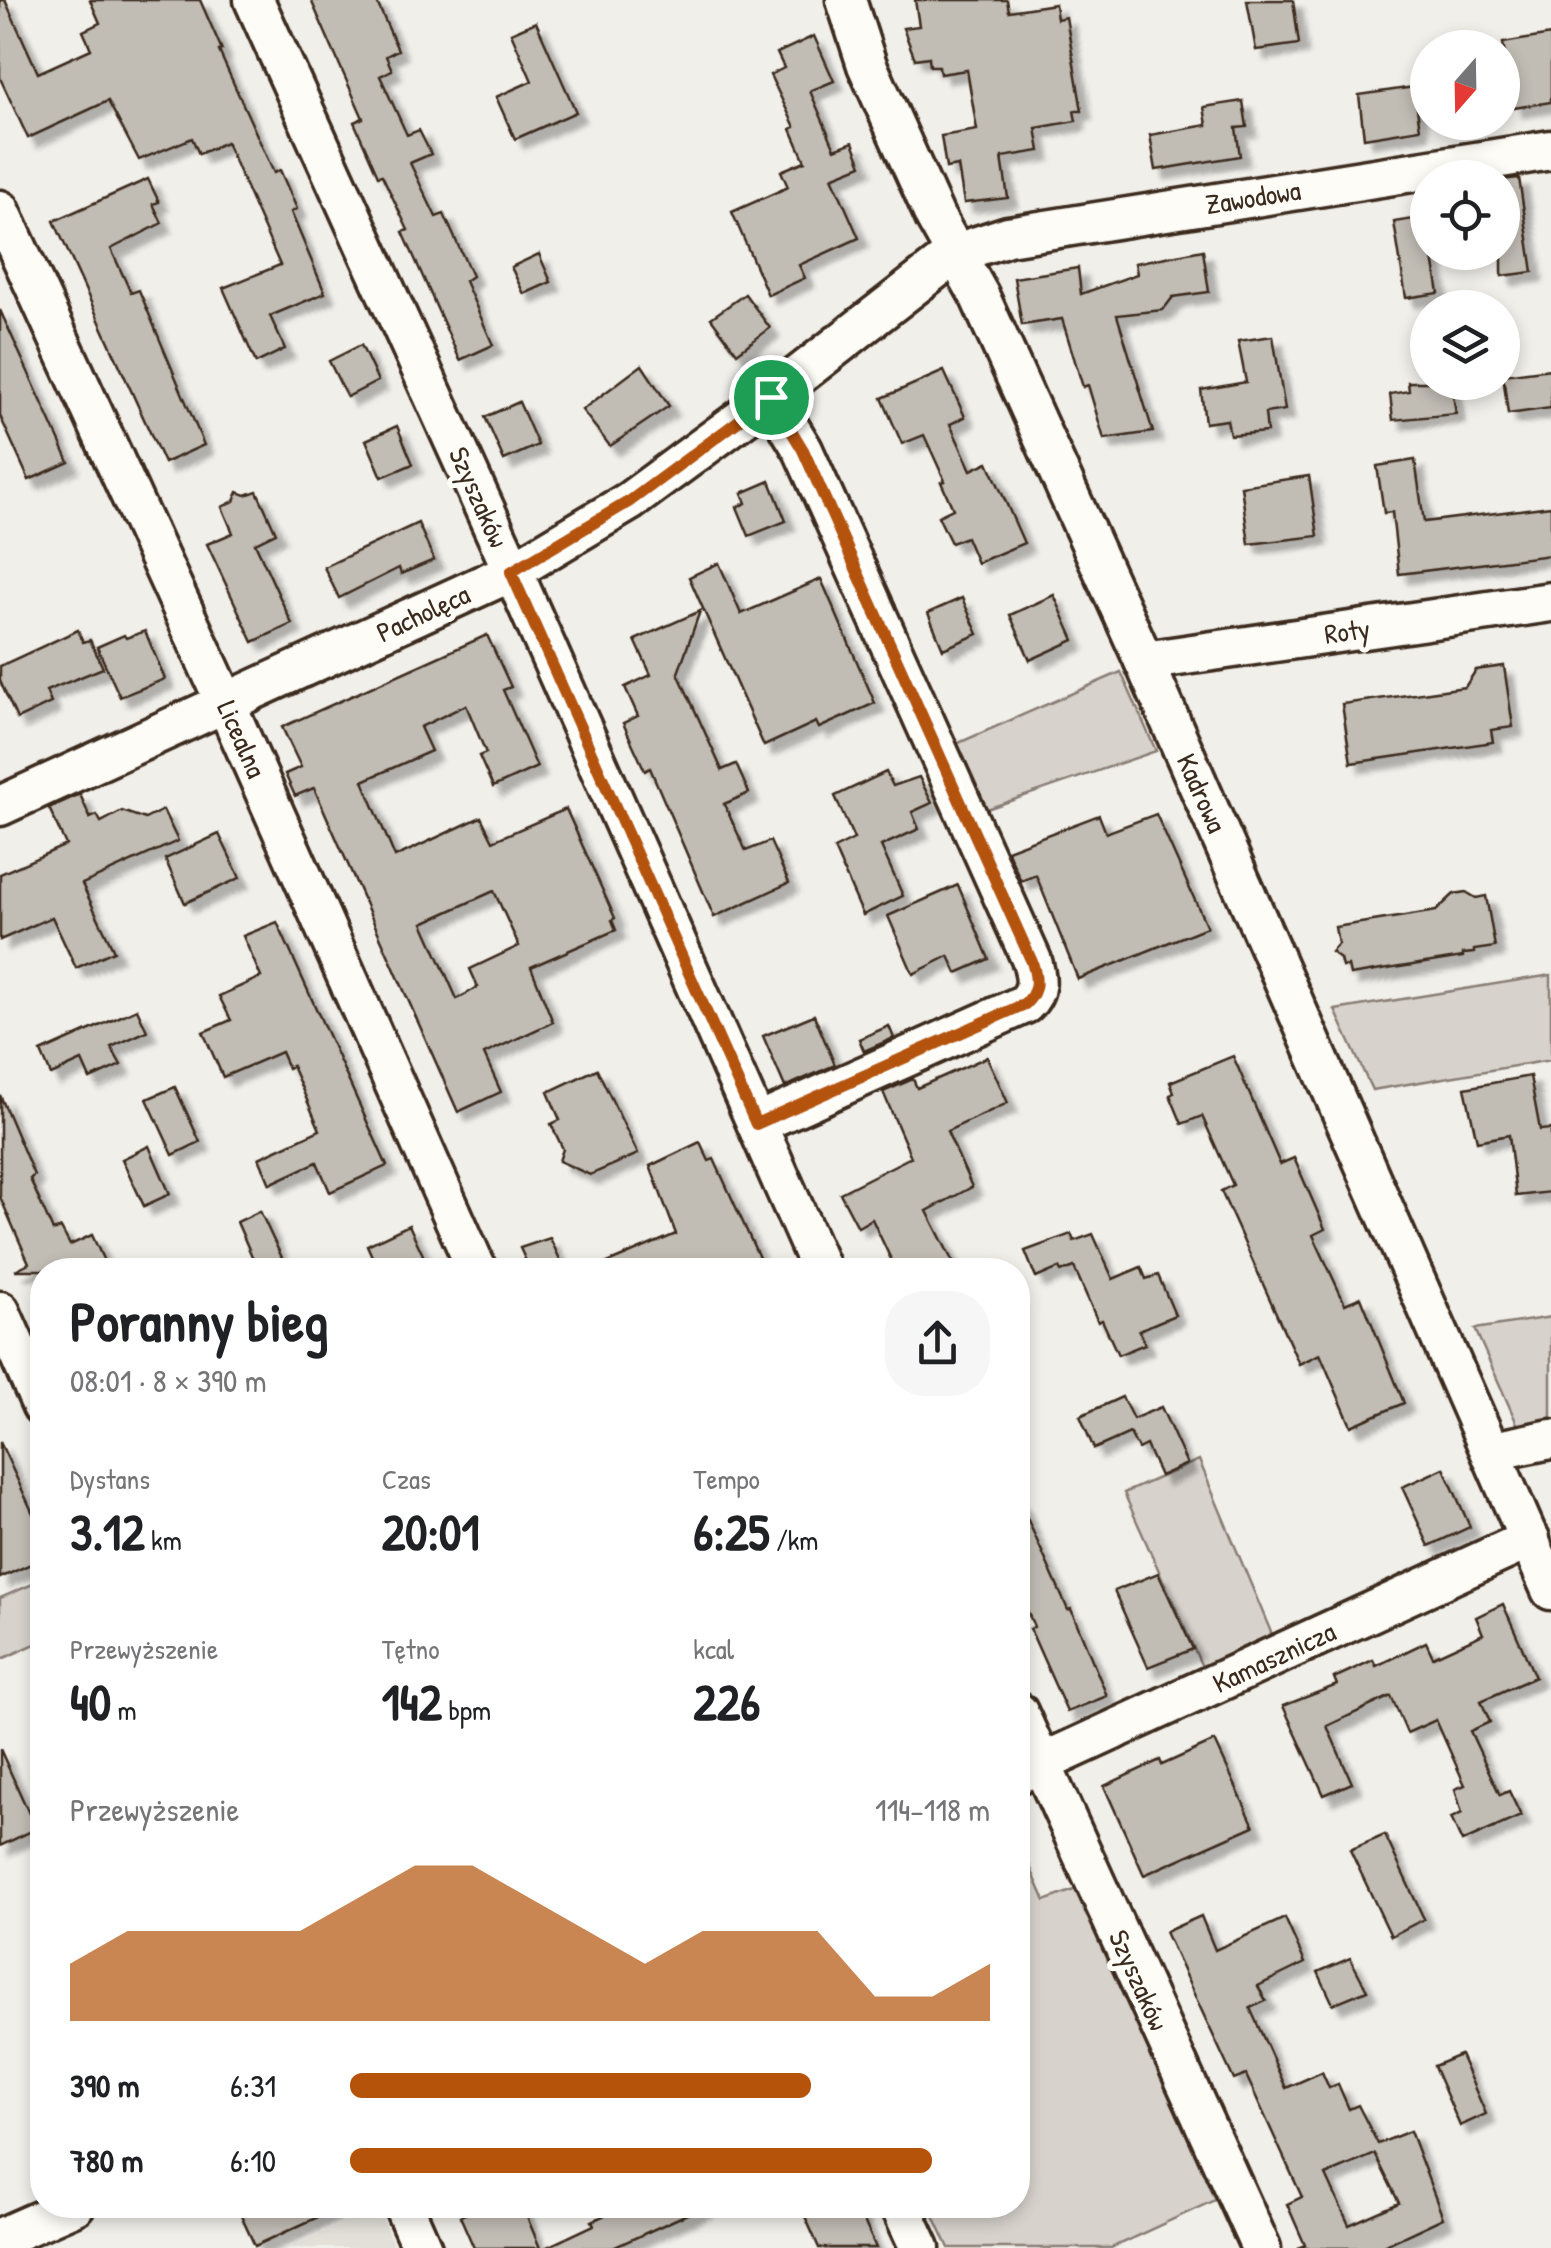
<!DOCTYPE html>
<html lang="pl">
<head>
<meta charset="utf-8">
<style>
  :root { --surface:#fff; --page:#f6f6f6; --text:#202124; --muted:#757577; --accent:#b45309 }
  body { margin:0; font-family:"Patrick Hand",sans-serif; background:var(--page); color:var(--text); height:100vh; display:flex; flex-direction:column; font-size:38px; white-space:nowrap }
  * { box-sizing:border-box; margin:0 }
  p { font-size:32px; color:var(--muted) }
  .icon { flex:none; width:55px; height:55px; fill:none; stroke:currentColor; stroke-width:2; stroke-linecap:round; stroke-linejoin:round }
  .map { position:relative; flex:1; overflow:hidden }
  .sheet { position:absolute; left:30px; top:1258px; width:1000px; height:960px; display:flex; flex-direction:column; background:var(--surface); border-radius:40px; box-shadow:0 5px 15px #0003 }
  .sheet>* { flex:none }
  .needle { width:65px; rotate:200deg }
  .controls { position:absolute; left:1410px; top:30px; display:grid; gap:20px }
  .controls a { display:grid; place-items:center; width:110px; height:110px; border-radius:50%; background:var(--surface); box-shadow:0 5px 15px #0003; font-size:50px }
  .pin { position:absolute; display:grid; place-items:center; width:85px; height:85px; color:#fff; margin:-42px; border:5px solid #fff; border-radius:50%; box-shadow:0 2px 10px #0007 }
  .round { display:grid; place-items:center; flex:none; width:105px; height:105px; border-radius:40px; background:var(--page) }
  .summary { display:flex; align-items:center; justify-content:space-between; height:170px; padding:0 40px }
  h1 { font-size:55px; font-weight:700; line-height:75px }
  .metrics { display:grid; grid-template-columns:repeat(3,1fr); gap:15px; height:170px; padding:10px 40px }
  .metrics div { display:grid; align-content:center }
  .metrics b { font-size:50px; font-weight:700 }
  .metrics small { font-size:28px; font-weight:400 }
  .metrics p { font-size:28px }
  .chart { height:280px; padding:20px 40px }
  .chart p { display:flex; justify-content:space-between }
  .chart svg { width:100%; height:180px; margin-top:10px; fill:var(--accent); opacity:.7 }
  ul { padding:0 40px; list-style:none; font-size:32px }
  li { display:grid; grid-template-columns:160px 120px 1fr; align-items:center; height:75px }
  li i { height:25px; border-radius:12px; background:var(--accent) }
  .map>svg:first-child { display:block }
  .built { fill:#e3e0da }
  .green { fill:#d7d2cc; stroke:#897e75; stroke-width:2.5 }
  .building { fill:#c1bcb4; stroke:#3b2a1e; stroke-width:2.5; fill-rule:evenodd; filter:url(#shadow) }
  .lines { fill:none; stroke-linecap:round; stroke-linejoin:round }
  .minor-casing { stroke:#3b2a1e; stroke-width:45 }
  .minor { stroke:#fdfcf7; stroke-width:38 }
  .route-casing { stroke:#fff; stroke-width:20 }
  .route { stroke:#b45309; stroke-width:12 }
  .labels { text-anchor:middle; stroke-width:10; stroke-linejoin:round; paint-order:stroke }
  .street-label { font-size:28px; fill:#3b2a1e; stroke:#fdfcf7 }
</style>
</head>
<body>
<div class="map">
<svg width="1551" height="2248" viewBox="0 0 1551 2248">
  <defs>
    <filter id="shadow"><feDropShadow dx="9" dy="9" stdDeviation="2.5" flood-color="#0004"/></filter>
  </defs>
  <rect width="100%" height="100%" fill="#f1efea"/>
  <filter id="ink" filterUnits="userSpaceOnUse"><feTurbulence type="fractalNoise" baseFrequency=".01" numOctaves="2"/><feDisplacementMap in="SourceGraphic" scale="20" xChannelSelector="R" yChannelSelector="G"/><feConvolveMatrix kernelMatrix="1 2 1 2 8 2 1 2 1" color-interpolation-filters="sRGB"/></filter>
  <g filter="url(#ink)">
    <path class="built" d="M 377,2208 L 395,2248 L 289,2248 Z"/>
    <g class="green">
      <path d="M 1121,672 L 1156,751 L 984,810 L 954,745 Z"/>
      <path d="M 1551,975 L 1551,1060 L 1372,1090 L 1335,1010 Z"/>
      <path d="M 1551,1317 L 1551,1418 L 1518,1426 L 1475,1329 Z"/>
      <path d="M 1199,1460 L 1273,1637 L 1203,1669 L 1124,1493 Z"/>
      <path d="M 42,1580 L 42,1641 L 0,1660 L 0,1598 Z"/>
      <path d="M 1018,1839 L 1045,1901 L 1079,1888 L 1215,2200 L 1111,2248 L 949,2248 L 929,2205 L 1018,2205 L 1018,2091 L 1029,2085 L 1018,2058 Z"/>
    </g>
    <g class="building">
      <path d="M 0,0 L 5,0 L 38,73 L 91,49 L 83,31 L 100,23 L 90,0 L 200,0 L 222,50 L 219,51 L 274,173 L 280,170 L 297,209 L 291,212 L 325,293 L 270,316 L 285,349 L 256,363 L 223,288 L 280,265 L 226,142 L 199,154 L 192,138 L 139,160 L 108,101 L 28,138 L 0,78 Z"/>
      <path d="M 311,0 L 376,0 L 398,50 L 386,56 L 392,70 L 380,76 L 407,135 L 419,130 L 431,154 L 410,163 L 436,217 L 444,214 L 472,276 L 465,281 L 493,345 L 460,360 L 403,232 L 408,230 L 382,175 L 378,176 L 354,122 L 363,118 Z"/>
      <path d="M 915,0 L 1007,0 L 1009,11 L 1055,4 L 1057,19 L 1066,17 L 1082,111 L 1074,111 L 1076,121 L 1036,128 L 1040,151 L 1002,157 L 1008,198 L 964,203 L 958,166 L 946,168 L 941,136 L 977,130 L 967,70 L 940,74 L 939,66 L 930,66 L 929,57 L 915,59 L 903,28 L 919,26 Z"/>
      <path d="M 1247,0 L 1293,0 L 1299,44 L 1256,50 Z"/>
      <path d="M 536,22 L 576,112 L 515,139 L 496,97 L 532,81 L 511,33 Z"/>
      <path d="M 1551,35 L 1551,102 L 1514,108 L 1503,43 Z"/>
      <path d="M 814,36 L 834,81 L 810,91 L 835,149 L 853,142 L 862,165 L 832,177 L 859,238 L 799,265 L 805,278 L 768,295 L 732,212 L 788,187 L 781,171 L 805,161 L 791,129 L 795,127 L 770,75 L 784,68 L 777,53 Z"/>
      <path d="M 1414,87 L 1420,129 L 1364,138 L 1359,95 Z"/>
      <path d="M 1243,101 L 1247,127 L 1236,128 L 1240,156 L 1156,170 L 1150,135 L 1207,125 L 1204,107 Z"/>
      <path d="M 1519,178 L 1533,272 L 1502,276 L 1502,180 Z"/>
      <path d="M 148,179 L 159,202 L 153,204 L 162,223 L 111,249 L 131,293 L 139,290 L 204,445 L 164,463 L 54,221 Z"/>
      <path d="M 1420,218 L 1421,222 L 1428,221 L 1428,252 L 1432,252 L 1439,293 L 1406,298 L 1394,222 Z"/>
      <path d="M 1203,250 L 1209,292 L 1173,297 L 1163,310 L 1117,315 L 1153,432 L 1104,439 L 1088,385 L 1083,387 L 1062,319 L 1022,325 L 1014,278 L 1078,268 L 1081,294 L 1137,274 L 1135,263 Z"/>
      <path d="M 539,254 L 551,282 L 524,294 L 511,267 Z"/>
      <path d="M 745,294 L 770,328 L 737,353 L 711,318 Z"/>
      <path d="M 0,310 L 69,462 L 29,480 L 0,416 Z"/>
      <path d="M 1273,336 L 1285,410 L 1265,413 L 1267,432 L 1230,435 L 1227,420 L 1205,423 L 1201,390 L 1246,382 L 1238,341 Z"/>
      <path d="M 361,345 L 378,381 L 347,397 L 329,361 Z"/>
      <path d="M 642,365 L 669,406 L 610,446 L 582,410 Z"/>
      <path d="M 1551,369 L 1551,408 L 1508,414 L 1503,375 Z"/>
      <path d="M 944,371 L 965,417 L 950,424 L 971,470 L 988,462 L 1024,543 L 977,563 L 966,537 L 951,543 L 938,516 L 953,509 L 941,482 L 945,481 L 924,435 L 902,444 L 882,398 Z"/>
      <path d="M 1408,382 L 1451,382 L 1456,414 L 1393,420 L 1390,394 L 1409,391 Z"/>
      <path d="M 519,402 L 538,445 L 504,460 L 485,417 Z"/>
      <path d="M 397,426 L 413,464 L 382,477 L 366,440 Z"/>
      <path d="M 1415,460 L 1424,522 L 1551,506 L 1551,555 L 1399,574 L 1392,512 L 1384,513 L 1377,466 Z"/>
      <path d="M 1309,476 L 1318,536 L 1249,544 L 1241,486 Z"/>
      <path d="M 770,481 L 786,521 L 749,536 L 737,507 L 746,503 L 742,493 Z"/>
      <path d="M 257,491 L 276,533 L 255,543 L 292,624 L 253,642 L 207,544 L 233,533 L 222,507 L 234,501 L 238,492 L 246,495 Z"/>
      <path d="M 418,523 L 434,560 L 401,574 L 399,568 L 339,598 L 324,567 Z"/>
      <path d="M 719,563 L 741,614 L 821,579 L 875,703 L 819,728 L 816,722 L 764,746 L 689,577 Z"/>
      <path d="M 1054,595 L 1074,640 L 1030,660 L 1010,615 Z"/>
      <path d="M 962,598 L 978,634 L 943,649 L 928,613 Z"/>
      <path d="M 700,611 L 678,673 L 722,770 L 736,764 L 749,793 L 724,804 L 746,851 L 770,841 L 789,883 L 714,917 L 650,768 L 645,771 L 623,723 L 638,716 L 625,687 L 651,675 L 635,640 Z"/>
      <path d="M 78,630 L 83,642 L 90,640 L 103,668 L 46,691 L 51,703 L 17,719 L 0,681 L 0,666 Z"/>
      <path d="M 145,631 L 165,679 L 120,697 L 97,647 L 124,635 L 126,638 Z"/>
      <path d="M 487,635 L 511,687 L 503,690 L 537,767 L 493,787 L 479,756 L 486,753 L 466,705 L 420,727 L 431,751 L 363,781 L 395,857 L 481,817 L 493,841 L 566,809 L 615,918 L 612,920 L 616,930 L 531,967 L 553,1022 L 484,1054 L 501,1092 L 458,1112 L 314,788 L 295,796 L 285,774 L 301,767 L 282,727 ZM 494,891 L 519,946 L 470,969 L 478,987 L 457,999 L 423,923 Z"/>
      <path d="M 1504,666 L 1513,727 L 1491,730 L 1493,742 L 1351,763 L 1342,704 L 1465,687 L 1476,670 Z"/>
      <path d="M 886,772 L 893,786 L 919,777 L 932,803 L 912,812 L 919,829 L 881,846 L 903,896 L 863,915 L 834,849 L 854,839 L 835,796 Z"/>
      <path d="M 80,794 L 90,818 L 97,815 L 101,822 L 122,811 L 145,819 L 163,810 L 178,841 L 82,884 L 114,951 L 76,968 L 52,917 L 0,940 L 0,874 L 66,845 L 49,808 Z"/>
      <path d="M 1156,814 L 1207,927 L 1078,979 L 1036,875 L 1021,881 L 1007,850 L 1099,815 L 1106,833 Z"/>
      <path d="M 219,834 L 240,878 L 185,903 L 165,859 Z"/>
      <path d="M 958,885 L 989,959 L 957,973 L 949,956 L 913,974 L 888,916 Z"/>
      <path d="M 1466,892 L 1476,898 L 1486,896 L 1495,947 L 1474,950 L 1474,953 L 1463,954 L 1463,957 L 1350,975 L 1348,966 L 1342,967 L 1340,959 L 1331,952 L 1338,944 L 1335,927 L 1436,911 L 1454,894 Z"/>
      <path d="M 277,922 L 387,1166 L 330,1192 L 317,1162 L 270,1184 L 259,1158 L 320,1130 L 292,1066 L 288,1068 L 281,1052 L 223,1077 L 203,1032 L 231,1020 L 219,996 L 261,977 L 243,936 Z"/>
      <path d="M 137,1009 L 147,1031 L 111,1047 L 121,1065 L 90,1079 L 82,1061 L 51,1075 L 41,1052 Z"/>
      <path d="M 814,1015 L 835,1065 L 785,1087 L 763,1036 Z"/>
      <path d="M 889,1026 L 894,1038 L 864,1051 L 859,1039 Z"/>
      <path d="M 1233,1056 L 1280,1164 L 1294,1158 L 1325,1229 L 1313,1235 L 1345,1304 L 1361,1297 L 1404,1403 L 1351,1426 L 1320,1354 L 1299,1364 L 1221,1191 L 1233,1185 L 1202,1116 L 1182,1124 L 1170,1095 L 1174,1093 L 1170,1082 Z"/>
      <path d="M 987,1057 L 1008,1103 L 947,1131 L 972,1187 L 927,1211 L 957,1270 L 896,1270 L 872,1219 L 858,1227 L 840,1193 L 911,1157 L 883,1092 L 913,1079 L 917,1088 Z"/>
      <path d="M 597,1069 L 638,1154 L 590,1175 L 559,1161 L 563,1149 L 551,1124 L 560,1120 L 548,1092 Z"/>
      <path d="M 1530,1076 L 1540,1130 L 1551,1129 L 1551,1192 L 1516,1196 L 1509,1135 L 1477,1141 L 1465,1088 Z"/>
      <path d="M 175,1087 L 200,1142 L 173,1155 L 147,1099 Z"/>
      <path d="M 0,1095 L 34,1175 L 30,1179 L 53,1231 L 61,1228 L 70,1245 L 92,1235 L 108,1270 L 15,1270 L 29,1263 L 0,1197 Z"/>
      <path d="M 700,1142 L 709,1161 L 714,1159 L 761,1262 L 748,1270 L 591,1270 L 676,1234 L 650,1166 Z"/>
      <path d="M 149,1146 L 170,1194 L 144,1206 L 122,1159 Z"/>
      <path d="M 260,1211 L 273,1239 L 288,1270 L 258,1270 L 237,1222 Z"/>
      <path d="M 409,1225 L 430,1270 L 378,1270 L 367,1245 Z"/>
      <path d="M 1071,1234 L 1074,1241 L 1093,1234 L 1113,1279 L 1141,1267 L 1146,1279 L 1158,1275 L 1175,1315 L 1139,1330 L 1145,1344 L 1118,1355 L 1102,1320 L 1098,1322 L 1074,1267 L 1061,1272 L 1059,1268 L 1036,1278 L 1025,1251 Z"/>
      <path d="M 550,1238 L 565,1270 L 530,1270 L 520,1248 Z"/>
      <path d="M 1122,1397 L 1133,1419 L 1161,1407 L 1187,1464 L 1160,1476 L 1146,1445 L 1138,1449 L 1130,1433 L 1094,1449 L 1080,1416 Z"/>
      <path d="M 0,1442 L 42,1533 L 42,1559 L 0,1578 Z"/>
      <path d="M 1444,1468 L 1470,1527 L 1429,1546 L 1402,1487 Z"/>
      <path d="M 1018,1498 L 1068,1610 L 1071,1609 L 1107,1696 L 1067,1712 L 1030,1629 L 1034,1627 L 1018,1589 Z"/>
      <path d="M 1158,1573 L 1193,1649 L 1148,1667 L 1114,1591 Z"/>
      <path d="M 1503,1604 L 1535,1677 L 1481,1701 L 1490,1722 L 1470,1731 L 1500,1795 L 1509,1791 L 1521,1816 L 1462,1842 L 1451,1818 L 1462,1813 L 1455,1789 L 1465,1785 L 1436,1720 L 1407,1733 L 1391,1696 L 1327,1726 L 1352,1783 L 1324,1795 L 1283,1706 L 1337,1685 L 1334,1678 L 1373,1660 L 1376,1666 L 1426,1642 L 1433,1657 L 1483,1634 L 1476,1617 Z"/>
      <path d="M 1215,1741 L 1254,1826 L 1144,1875 L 1104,1786 L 1160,1760 L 1162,1765 Z"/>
      <path d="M 0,1749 L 36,1829 L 0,1846 Z"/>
      <path d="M 1385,1835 L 1424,1919 L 1391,1936 L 1350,1850 Z"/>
      <path d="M 1201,1916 L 1215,1950 L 1285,1918 L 1305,1963 L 1258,1986 L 1266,2001 L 1250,2008 L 1286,2088 L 1322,2072 L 1329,2088 L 1338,2084 L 1349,2109 L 1358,2105 L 1378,2144 L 1410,2131 L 1443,2218 L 1379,2248 L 1298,2248 L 1305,2245 L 1287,2204 L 1302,2197 L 1246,2075 L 1234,2080 L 1165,1932 ZM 1375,2154 L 1399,2203 L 1349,2225 L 1326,2175 Z"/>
      <path d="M 1350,1958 L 1367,1990 L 1333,2004 L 1318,1972 Z"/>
      <path d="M 1460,2055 L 1486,2114 L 1460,2126 L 1434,2066 Z"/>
      <path d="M 236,2205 L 344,2205 L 255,2246 Z"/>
      <path d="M 487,2205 L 522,2205 L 540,2248 L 474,2248 L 460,2216 Z"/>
      <path d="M 626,2205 L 707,2205 L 613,2248 L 545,2248 L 594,2225 L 592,2221 Z"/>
      <path d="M 800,2205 L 857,2205 L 876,2248 L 819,2248 Z"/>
    </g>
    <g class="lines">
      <defs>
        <g id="minor">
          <path d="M 254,0 L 506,556 L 821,1270"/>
          <path d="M 846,0 L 867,65 L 935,217 L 979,295 L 1144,661 L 1551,1590"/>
          <path d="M 0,210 L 226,704 L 477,1270"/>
          <path d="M 1144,661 L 1551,602"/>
          <path d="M 0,806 L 511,572 L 630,501 L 771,397 L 956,253 L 1008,236 L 1551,150"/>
          <path d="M 757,1124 L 1025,1004 C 1039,991 1037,978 1032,961 L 803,450 L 771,397"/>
          <path d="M 0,1311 L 42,1406"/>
          <path d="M 1493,1451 L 1551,1439"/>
          <path d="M 1018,1712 L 1261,2248"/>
          <path d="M 1020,1773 L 1530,1539"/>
          <path d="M 403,2205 L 422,2248"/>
          <path d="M 900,2205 L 920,2248"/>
          <path d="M 0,2238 L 75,2205"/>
        </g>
      </defs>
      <use href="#minor" class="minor-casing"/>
      <use href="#minor" class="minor"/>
    </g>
  </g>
  <g class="lines" filter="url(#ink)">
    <defs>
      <path id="route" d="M 771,397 L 803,450 L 1032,962 C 1037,978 1039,991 1025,1004 L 756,1124 L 511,572 L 630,501 Z"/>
    </defs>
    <use href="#route" class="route-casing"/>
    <use href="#route" class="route"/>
  </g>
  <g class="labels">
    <g class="street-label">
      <text transform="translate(1253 197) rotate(-9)" y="10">Zawodowa</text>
      <text transform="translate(479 497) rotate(66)" y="10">Szyszaków</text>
      <text transform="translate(423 613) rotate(-25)" y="10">Pacholęca</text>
      <text transform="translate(1347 631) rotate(-8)" y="10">Roty</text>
      <text transform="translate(242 739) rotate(66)" y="10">Licealna</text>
      <text transform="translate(1202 793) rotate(66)" y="10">Kadrowa</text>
      <text transform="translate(1274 1657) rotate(-25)" y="10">Kamasznicza</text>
      <text transform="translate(1139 1980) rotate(66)" y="10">Szyszaków</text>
    </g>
  </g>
</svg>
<div class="controls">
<a><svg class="needle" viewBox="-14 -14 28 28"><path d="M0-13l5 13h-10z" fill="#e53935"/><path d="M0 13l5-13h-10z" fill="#757577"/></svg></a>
<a><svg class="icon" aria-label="locate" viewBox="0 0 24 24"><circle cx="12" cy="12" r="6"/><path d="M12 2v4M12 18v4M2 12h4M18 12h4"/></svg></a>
<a><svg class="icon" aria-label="layers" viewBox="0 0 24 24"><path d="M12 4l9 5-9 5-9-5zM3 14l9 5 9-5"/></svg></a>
</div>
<div class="pin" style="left:771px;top:397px;background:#1e9e55"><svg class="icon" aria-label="arrive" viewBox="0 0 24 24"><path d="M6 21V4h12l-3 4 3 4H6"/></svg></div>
<section class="sheet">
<div class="summary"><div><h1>Poranny bieg</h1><p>08:01 · 8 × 390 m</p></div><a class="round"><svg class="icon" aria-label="share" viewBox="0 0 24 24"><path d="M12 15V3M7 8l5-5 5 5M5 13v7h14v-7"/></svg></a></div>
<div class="metrics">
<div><p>Dystans</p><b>3.12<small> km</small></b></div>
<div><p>Czas</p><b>20:01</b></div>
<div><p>Tempo</p><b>6:25<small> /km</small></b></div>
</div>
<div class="metrics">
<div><p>Przewyższenie</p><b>40<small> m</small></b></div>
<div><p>Tętno</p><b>142<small> bpm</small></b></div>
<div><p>kcal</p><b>226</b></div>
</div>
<div class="chart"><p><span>Przewyższenie</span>114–118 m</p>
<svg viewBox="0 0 160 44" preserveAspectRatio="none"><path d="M0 44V30L10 22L20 22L30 22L40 22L50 14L60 6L70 6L80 14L90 22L100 30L110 22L120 22L130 22L140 38L150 38L160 30V44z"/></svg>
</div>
<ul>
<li><b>390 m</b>6:31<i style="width:72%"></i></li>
<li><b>780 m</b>6:10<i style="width:91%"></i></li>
</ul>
</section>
</div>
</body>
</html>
